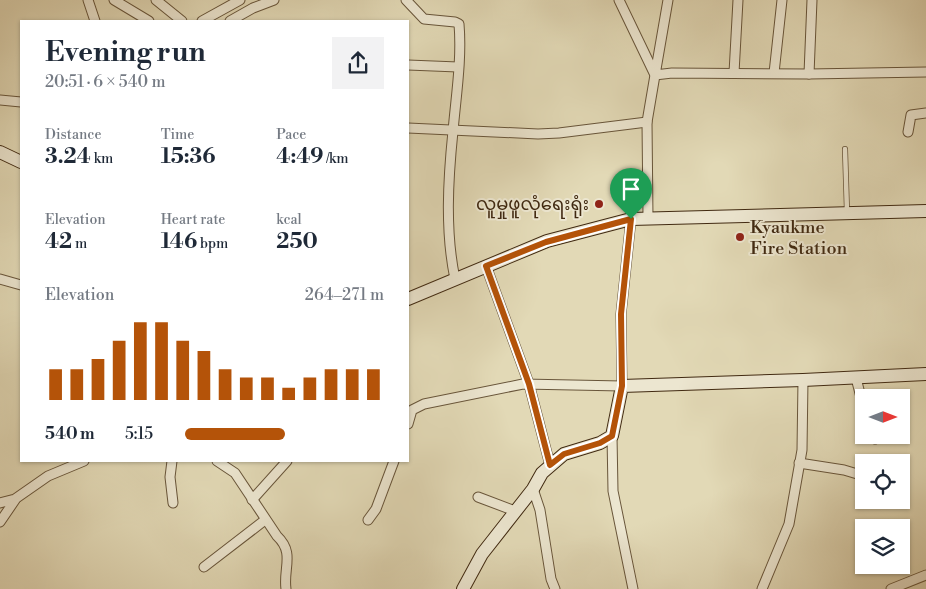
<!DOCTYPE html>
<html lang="en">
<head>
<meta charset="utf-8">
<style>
  :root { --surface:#fff; --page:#f2f2f3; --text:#1f2937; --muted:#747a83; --accent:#b45309 }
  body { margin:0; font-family:"Libre Bodoni","Noto Sans Myanmar",serif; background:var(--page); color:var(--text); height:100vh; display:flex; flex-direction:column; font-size:19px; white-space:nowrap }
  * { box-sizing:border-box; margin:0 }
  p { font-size:16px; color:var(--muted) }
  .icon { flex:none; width:28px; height:28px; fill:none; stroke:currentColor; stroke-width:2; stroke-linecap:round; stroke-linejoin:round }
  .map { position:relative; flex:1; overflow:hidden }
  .drawer { position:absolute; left:20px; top:20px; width:389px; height:442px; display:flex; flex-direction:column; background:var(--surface); border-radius:0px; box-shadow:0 1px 4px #0004 }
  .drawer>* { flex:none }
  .needle { width:32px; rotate:90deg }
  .tools { position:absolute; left:855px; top:389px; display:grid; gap:10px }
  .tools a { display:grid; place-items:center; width:55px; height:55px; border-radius:0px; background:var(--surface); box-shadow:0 1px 4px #0004; font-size:25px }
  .pin { position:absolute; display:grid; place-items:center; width:42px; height:42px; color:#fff; margin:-51px -21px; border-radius:50% 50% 50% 0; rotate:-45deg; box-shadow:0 0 5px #0007 }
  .pin .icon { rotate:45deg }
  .round { display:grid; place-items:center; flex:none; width:52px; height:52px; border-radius:0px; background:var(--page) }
  .headline { display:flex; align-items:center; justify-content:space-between; height:85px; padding:0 25px }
  h1 { font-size:28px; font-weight:700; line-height:38px }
  .metrics { display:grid; grid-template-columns:repeat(3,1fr); gap:8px; height:85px; padding:5px 25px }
  .metrics div { display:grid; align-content:center }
  .metrics b { font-size:21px; font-weight:700 }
  .metrics small { font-size:14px; font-weight:400 }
  .metrics p { font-size:14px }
  .chart { height:140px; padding:10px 25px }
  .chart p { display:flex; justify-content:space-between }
  .chart svg { width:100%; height:90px; margin-top:5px; stroke:var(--accent); stroke-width:6 }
  ul { padding:0 25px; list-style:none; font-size:16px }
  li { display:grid; grid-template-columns:80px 60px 1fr; align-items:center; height:38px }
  li i { height:12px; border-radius:6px; background:var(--accent) }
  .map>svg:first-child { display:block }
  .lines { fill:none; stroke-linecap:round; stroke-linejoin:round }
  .lane-casing { stroke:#68553a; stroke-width:6 }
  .street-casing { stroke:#68553a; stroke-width:11 }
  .secondary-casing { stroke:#402911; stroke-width:14 }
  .lane { stroke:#ece6d0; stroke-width:4.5 }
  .street { stroke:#ece6d0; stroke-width:9 }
  .secondary { stroke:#ece6d0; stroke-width:12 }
  .route-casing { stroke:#fff; stroke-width:10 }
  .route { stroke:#b45309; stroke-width:6 }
  .poi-dot { fill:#8f2418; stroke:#ece6d0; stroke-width:2 }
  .labels { text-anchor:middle; stroke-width:4; stroke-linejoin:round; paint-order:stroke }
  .poi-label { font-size:18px; fill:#402911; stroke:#ece6d0; text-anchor:end }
</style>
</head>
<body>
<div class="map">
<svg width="926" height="589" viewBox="0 0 926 589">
  <rect width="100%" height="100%" fill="#e2d9b6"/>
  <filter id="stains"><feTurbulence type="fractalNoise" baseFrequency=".004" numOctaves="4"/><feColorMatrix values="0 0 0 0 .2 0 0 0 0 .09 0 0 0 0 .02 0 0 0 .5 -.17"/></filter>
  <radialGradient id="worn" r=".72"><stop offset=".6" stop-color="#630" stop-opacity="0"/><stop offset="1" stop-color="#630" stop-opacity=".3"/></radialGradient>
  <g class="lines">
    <defs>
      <path id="lane" d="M 845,149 L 847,212"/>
      <g id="street">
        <path d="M 88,0 L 95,21"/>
        <path d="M 114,0 L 149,21"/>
        <path d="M 156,0 L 182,21"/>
        <path d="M 406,0 L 424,19 L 455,22 L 459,24 C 462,59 456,96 453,131 C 448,180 445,231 455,279"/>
        <path d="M 619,0 L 655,75 L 647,122 L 648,218"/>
        <path d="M 668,0 L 655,75 L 672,73 L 809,74 L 926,72"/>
        <path d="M 202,21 L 240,0"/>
        <path d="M 230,21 L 253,8 L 274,0"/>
        <path d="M 408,65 L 458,67"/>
        <path d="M 734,73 L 738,0"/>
        <path d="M 774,73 L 782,0"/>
        <path d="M 809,74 L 812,0"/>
        <path d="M 0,100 L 21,102"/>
        <path d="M 408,128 L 538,134 L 559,133 L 647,122"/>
        <path d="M 908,132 L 911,115 L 926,113"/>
        <path d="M 486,266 L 529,384 L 550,465"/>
        <path d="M 0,279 L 21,285"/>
        <path d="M 856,378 L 864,409"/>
        <path d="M 408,424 L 412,410 L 424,404 L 523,384 L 622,386 L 621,314 L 631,219"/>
        <path d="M 873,435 L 875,439"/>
        <path d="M 612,436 L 613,491 L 633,589"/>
        <path d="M 172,461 L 170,477 L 173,503"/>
        <path d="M 217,461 L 235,473 L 277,536 C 295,553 283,568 286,589"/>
        <path d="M 799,463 L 844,470 L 864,476"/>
        <path d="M 533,489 L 540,510 L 551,579 L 555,589"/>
        <path d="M 478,497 L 515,511"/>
        <path d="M 252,500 L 287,461"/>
        <path d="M 0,503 L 15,499 L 48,476 L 84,461"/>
        <path d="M 368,520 L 376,509 L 394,461"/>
        <path d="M 0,522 L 15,500"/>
        <path d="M 204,567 L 265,520"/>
        <path d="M 762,589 L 789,524 L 802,450 L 803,380"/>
        <path d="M 891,589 L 926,575"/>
      </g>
      <g id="secondary">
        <path d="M 0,152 L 21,162"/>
        <path d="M 408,299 L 547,241 L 631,219 L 926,211"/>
        <path d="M 463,589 L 482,554 L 533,489 L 542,473 L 564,454 L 600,443 L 612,436 L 622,386 L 803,380 L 926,374"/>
      </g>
    </defs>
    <use href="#lane" class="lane-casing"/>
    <use href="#street" class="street-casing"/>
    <use href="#secondary" class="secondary-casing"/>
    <use href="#lane" class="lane"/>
    <use href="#street" class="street"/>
    <use href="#secondary" class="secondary"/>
  </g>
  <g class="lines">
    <defs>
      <path id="route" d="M 631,219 L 621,314 L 622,386 L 612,436 L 600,443 L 564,454 L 550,465 L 529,384 L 486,266 L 546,242 Z"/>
    </defs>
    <use href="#route" class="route-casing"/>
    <use href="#route" class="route"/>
  </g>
  <g class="poi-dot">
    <circle cx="599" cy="204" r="5"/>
    <circle cx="740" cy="237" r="5"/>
  </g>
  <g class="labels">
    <g class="poi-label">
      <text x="589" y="210">လူမှုဖူလုံရေးရုံး</text>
      <text x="750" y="233" text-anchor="start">Kyaukme<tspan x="750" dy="21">Fire Station</tspan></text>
    </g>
  </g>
  <rect width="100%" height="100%" filter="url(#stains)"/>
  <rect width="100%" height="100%" fill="url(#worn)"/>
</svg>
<div class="tools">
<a><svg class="needle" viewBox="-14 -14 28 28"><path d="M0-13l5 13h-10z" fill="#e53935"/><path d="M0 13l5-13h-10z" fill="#747a83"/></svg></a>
<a><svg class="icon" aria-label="locate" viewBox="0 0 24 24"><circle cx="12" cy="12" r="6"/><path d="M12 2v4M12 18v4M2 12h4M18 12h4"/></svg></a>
<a><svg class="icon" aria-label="layers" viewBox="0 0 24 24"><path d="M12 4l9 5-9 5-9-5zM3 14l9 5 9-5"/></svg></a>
</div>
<div class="pin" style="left:631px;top:219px;background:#1e9e55"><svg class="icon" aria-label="arrive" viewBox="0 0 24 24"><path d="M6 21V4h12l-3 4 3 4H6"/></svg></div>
<section class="drawer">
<div class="headline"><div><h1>Evening run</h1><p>20:51 · 6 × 540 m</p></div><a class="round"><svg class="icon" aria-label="share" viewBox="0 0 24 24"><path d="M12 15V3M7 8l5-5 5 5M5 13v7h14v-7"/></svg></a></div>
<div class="metrics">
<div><p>Distance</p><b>3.24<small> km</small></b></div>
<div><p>Time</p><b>15:36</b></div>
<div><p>Pace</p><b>4:49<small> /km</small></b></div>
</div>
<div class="metrics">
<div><p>Elevation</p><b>42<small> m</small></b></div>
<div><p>Heart rate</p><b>146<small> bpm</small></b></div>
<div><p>kcal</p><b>250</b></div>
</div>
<div class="chart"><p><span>Elevation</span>264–271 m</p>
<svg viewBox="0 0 160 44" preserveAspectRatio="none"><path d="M5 44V29M15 44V29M25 44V24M35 44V15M45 44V6M55 44V6M65 44V15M75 44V20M85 44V29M95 44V33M105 44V33M115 44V38M125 44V33M135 44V29M145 44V29M155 44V29"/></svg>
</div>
<ul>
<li><b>540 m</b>5:15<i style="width:50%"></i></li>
</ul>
</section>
</div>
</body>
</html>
